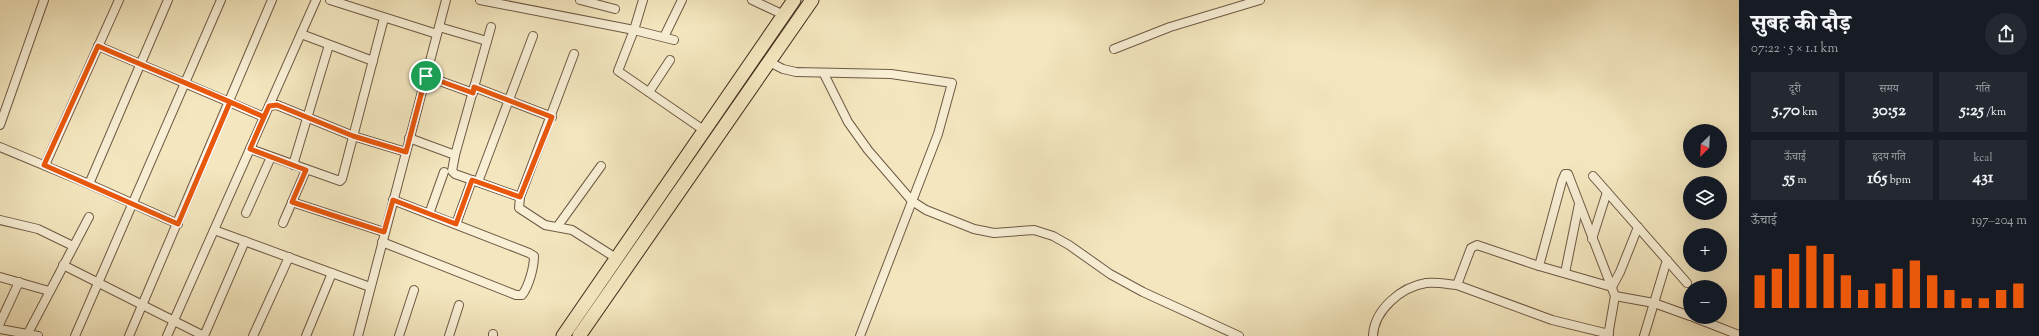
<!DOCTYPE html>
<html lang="hi">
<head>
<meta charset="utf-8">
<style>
  :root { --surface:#171b24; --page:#242831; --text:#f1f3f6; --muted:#9ea1a6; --accent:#ea580c }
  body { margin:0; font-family:"Sorts Mill Goudy","Noto Serif Devanagari",serif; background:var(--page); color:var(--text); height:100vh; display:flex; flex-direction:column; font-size:15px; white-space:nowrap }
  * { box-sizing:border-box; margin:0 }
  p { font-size:13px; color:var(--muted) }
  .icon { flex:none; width:22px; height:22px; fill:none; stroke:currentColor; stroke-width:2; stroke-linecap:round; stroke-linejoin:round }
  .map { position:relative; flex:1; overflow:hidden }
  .sheet { display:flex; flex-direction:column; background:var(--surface); width:300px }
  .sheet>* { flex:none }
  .needle { width:26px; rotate:204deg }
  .controls { position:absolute; left:1683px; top:124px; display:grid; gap:8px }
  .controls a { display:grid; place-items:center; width:44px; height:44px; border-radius:50%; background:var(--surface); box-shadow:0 4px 16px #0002; font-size:20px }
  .pin { position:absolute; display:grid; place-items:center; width:34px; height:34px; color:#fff; margin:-17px; border:2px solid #fff; border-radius:50%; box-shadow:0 1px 4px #0007 }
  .round { display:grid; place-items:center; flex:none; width:42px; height:42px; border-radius:21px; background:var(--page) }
  .headline { display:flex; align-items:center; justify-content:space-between; height:68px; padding:0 12px }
  h1 { font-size:22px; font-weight:800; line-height:30px }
  .figures { display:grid; grid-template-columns:repeat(3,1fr); gap:6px; height:68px; padding:4px 12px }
  .figures div { display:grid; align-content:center; border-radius:0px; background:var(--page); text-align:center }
  .figures b { font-size:17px; font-weight:800 }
  .figures small { font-size:11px; font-weight:400 }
  .figures p { font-size:11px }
  .chart { height:112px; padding:8px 12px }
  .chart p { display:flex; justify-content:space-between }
  .chart svg { width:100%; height:72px; margin-top:4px; stroke:var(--accent); stroke-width:6 }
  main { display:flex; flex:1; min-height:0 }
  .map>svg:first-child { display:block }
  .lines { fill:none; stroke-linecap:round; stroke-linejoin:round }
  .minor-casing { stroke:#6f5944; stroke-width:10 }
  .primary-casing { stroke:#432a1b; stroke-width:15 }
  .minor { stroke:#f8efd5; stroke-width:8 }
  .primary { stroke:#f4e7bf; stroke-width:13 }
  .route-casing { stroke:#fff; stroke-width:8 }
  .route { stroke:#ea580c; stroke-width:5 }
</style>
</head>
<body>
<main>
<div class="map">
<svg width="1739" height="336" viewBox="0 0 1739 336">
  <rect width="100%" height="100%" fill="#f4e7bf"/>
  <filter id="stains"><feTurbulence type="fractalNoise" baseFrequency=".005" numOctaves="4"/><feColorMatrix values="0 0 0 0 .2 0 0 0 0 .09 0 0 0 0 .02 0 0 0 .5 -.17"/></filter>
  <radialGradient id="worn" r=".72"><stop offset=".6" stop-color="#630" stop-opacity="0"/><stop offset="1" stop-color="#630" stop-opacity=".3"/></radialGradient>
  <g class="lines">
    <defs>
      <g id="minor">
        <path d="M 330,0 L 437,34"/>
        <path d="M 480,0 L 634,30 L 618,71 L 705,131"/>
        <path d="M 580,0 L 615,9"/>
        <path d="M 643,0 L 634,30 L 674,40"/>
        <path d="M 752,0 L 784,15"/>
        <path d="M 439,27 L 487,41"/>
        <path d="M 491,27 L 455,155 L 452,171 L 455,174 L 520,197"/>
        <path d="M 301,34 L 373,61"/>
        <path d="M 664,37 L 682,0"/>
        <path d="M 98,46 L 264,117"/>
        <path d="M 1114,49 L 1170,27 L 1260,0"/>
        <path d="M 574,54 L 520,197 L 519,208 L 545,225 L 572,230 L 616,258"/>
        <path d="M 769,62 L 783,69 L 796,72 L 891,74 L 952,83 L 938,134 L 860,336"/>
        <path d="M 824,74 L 848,122 L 868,150 L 912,201 L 926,210 L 974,229 L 994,233 L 1034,230 L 1053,236 L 1069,245 L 1110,274 L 1143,292 L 1239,336"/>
        <path d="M 426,76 L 473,93"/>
        <path d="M 474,87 L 552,117"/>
        <path d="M 649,92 L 670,60"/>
        <path d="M 269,106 L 277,105 L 353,136 L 406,152"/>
        <path d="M 0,125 L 44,0"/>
        <path d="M 409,138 L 455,155"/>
        <path d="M 0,147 L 89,184 L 178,224"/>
        <path d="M 250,149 L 340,181 L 342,179 L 384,18"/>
        <path d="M 45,165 L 119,0"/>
        <path d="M 293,165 L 329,45"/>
        <path d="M 1593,176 L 1687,283"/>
        <path d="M 478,182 L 533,36"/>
        <path d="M 89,184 L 168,0"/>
        <path d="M 292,202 L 384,232"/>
        <path d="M 246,213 L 271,157"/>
        <path d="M 429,214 L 444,172"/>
        <path d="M 0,220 L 38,229 L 73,246"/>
        <path d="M 283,223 L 306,170"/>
        <path d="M 456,224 L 472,180"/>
        <path d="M 557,227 L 601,166"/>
        <path d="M 214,230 L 370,287"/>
        <path d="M 1592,239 L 1607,192"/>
        <path d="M 382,242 L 516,295 L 522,295 C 529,286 534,267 534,256 L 529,253 L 393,200"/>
        <path d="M 63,265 L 204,336 L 245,241"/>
        <path d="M 1539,266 L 1562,181 L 1565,174 L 1568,174 L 1615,296 L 1654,303 L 1690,316"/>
        <path d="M 1565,273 L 1579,204"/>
        <path d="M 0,277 L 49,291"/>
        <path d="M 1457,285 L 1471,248 L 1477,245 L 1539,266 L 1612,287 L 1620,272 L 1638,227"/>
        <path d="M 1693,317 L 1739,335"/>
        <path d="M 0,323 L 19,282"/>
        <path d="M 0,329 L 38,336"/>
        <path d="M 27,335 L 89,217"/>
        <path d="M 75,336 L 221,0"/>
        <path d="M 129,336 L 272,0"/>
        <path d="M 167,336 L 316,0"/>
        <path d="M 253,336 L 289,257"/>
        <path d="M 306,336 L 332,273"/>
        <path d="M 358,336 L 446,0"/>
        <path d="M 399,336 L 414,290"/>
        <path d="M 449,336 L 459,305"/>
        <path d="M 493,336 L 493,334"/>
        <path d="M 1373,336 C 1374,310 1401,287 1426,283 C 1436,282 1447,284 1457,285 L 1552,320 L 1609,334"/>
        <path d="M 1608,336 L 1615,296"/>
        <path d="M 1644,336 L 1667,260"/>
      </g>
      <g id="primary">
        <path d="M 563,336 L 794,0"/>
        <path d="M 579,336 L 812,0"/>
      </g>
    </defs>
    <use href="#minor" class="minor-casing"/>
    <use href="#primary" class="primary-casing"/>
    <use href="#minor" class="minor"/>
    <use href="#primary" class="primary"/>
  </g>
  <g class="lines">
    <defs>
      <path id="route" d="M 426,76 L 406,152 L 353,136 L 277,105 L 269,106 L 264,117 C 209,92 153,70 98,46 L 44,165 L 178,224 L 230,102 L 264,117 L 250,149 L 306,170 L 292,202 L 384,232 L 393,200 L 456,224 L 472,180 L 520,197 L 552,117 L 474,87 L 473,93 L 426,76"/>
    </defs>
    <use href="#route" class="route-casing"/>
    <use href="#route" class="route"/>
  </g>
  <rect width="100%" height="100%" filter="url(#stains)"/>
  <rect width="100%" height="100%" fill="url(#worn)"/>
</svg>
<div class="controls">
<a><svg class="needle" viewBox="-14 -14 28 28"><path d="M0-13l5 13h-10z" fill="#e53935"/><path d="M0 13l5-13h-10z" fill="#9ea1a6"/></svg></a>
<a><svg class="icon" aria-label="layers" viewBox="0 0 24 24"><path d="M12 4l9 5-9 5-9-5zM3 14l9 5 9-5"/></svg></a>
<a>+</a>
<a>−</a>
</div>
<div class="pin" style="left:426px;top:76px;background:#1e9e55"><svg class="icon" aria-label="arrive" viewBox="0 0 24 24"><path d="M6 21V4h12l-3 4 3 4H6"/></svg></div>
</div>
<section class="sheet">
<div class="headline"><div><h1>सुबह की दौड़</h1><p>07:22 · 5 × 1.1 km</p></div><a class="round"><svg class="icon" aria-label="share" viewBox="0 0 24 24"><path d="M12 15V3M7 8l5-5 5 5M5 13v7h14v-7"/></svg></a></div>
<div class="figures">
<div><p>दूरी</p><b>5.70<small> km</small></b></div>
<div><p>समय</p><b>30:52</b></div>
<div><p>गति</p><b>5:25<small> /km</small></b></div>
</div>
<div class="figures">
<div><p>ऊँचाई</p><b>55<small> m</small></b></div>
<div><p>हृदय गति</p><b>165<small> bpm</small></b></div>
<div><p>kcal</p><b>431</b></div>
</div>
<div class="chart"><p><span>ऊँचाई</span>197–204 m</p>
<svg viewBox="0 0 160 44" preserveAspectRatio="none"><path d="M5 44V24M15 44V20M25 44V11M35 44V6M45 44V11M55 44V24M65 44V33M75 44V29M85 44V20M95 44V15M105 44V24M115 44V33M125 44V38M135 44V38M145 44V33M155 44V29"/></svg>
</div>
</section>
</main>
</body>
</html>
